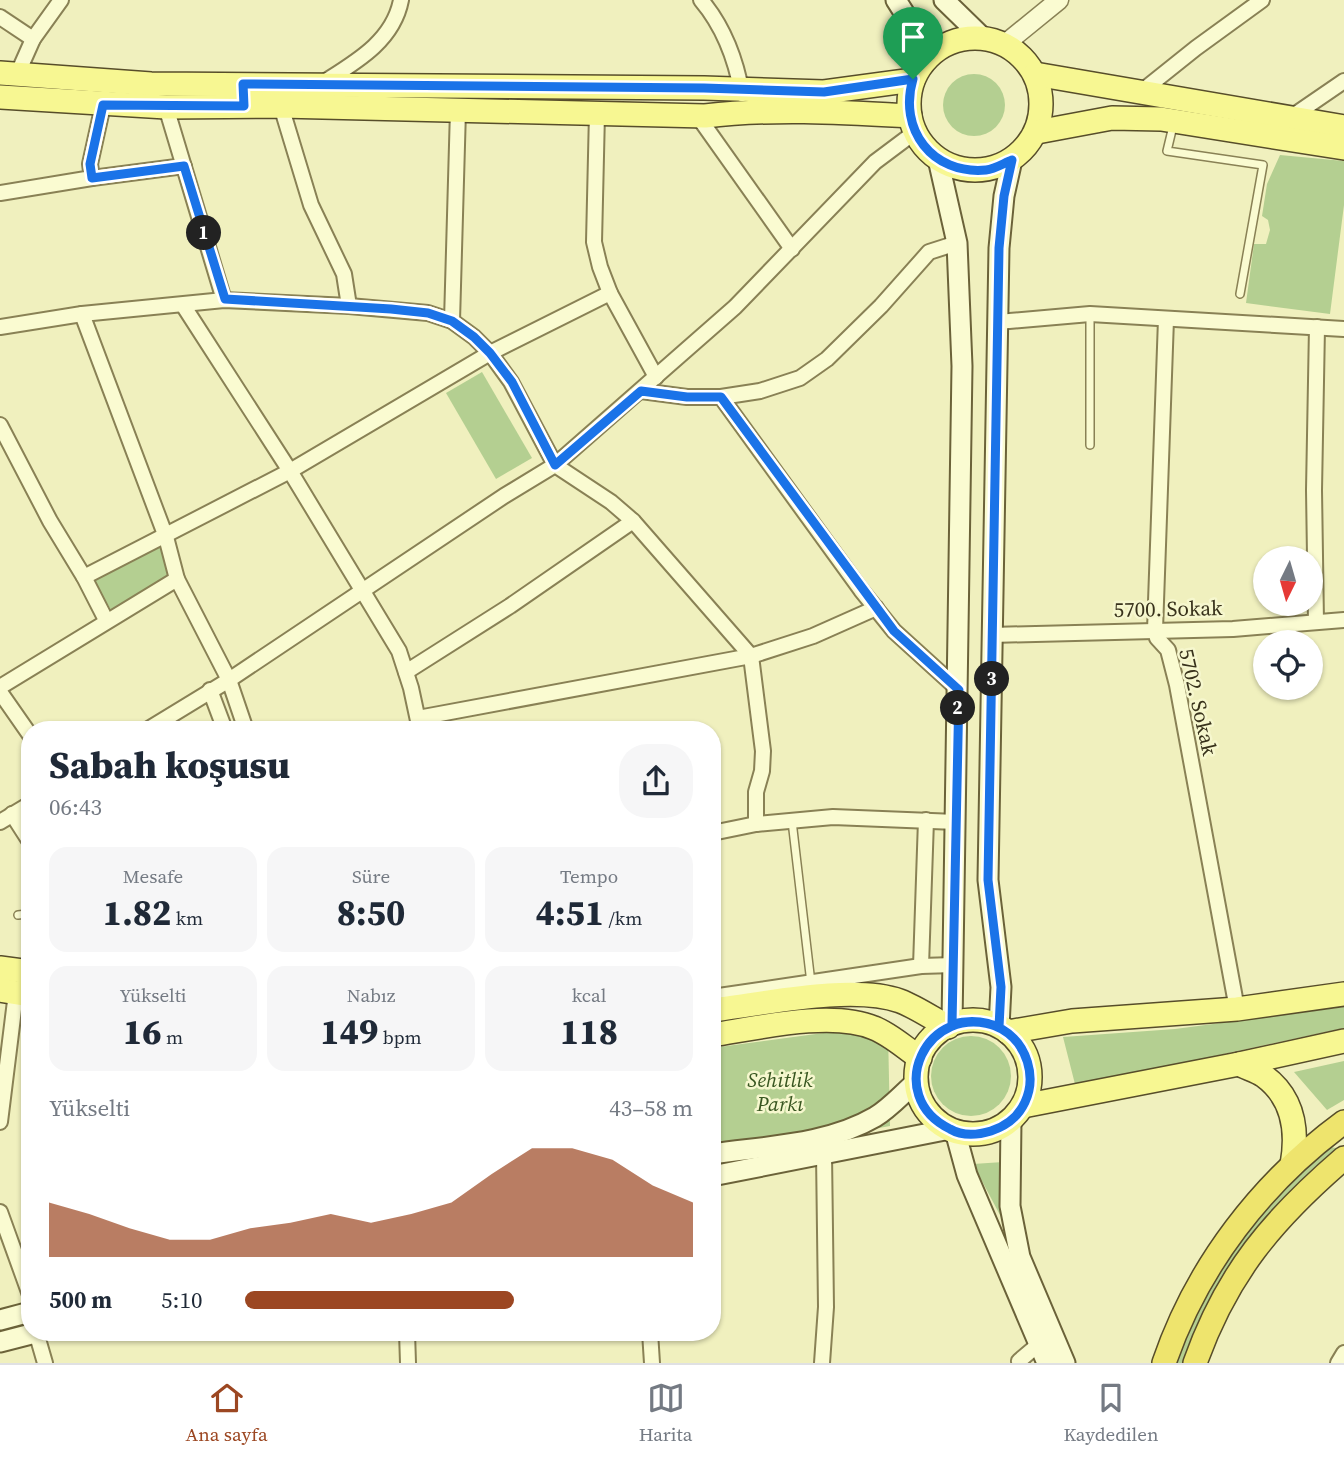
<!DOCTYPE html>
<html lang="tr">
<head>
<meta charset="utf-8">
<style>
  :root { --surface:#fff; --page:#f6f6f7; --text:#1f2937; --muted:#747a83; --line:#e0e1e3; --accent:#9c4722 }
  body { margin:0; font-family:"Source Serif 4",serif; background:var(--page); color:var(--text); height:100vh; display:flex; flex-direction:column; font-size:26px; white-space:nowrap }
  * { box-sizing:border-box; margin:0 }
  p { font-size:23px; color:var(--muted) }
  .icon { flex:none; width:38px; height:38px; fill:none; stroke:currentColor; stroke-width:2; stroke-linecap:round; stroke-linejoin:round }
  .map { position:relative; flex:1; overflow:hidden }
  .side { position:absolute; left:21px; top:721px; width:700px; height:620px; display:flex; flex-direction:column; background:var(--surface); border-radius:28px; box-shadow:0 2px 5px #0004 }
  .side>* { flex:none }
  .needle { width:46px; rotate:185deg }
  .tools { position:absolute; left:1253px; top:546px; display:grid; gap:14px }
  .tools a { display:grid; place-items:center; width:70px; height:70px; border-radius:50%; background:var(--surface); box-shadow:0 2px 5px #0004; font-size:35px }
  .pin { position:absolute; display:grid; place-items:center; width:60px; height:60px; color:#fff; margin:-72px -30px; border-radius:50% 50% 50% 0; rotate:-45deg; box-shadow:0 0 7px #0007 }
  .pin .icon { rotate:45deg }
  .km { position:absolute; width:35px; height:35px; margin:-18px; border-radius:50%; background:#222; color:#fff; font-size:19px; line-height:35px; text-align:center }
  .round { display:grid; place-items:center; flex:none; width:74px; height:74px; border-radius:28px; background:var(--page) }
  .overview { display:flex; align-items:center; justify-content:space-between; height:119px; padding:0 28px }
  h1 { font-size:38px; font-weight:800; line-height:52px }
  .figures { display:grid; grid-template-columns:repeat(3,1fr); gap:10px; height:119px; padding:7px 28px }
  .figures div { display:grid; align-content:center; border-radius:18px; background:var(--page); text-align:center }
  .figures b { font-size:35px; font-weight:800 }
  .figures small { font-size:19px; font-weight:400 }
  .figures p { font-size:19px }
  .chart { height:196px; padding:14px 28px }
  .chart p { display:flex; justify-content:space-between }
  .chart svg { width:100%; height:126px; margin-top:7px; fill:var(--accent); opacity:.7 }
  ul { padding:0 28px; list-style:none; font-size:23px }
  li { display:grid; grid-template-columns:112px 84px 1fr; align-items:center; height:52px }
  li i { height:18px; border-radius:9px; background:var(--accent) }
  .tab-bar { display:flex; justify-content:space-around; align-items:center; height:98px; border-top:2px solid var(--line); background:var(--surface); font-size:19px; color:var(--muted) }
  .tab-bar a { display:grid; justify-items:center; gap:4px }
  .tab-bar .on { color:var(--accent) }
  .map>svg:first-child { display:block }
  .green { fill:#b4cf91 }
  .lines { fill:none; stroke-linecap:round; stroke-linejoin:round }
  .service-casing { stroke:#898155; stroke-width:10 }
  .minor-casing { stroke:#898155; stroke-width:18 }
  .tertiary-casing { stroke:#898155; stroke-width:21 }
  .secondary-casing { stroke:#6b6239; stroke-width:23 }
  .primary-casing { stroke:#574d2a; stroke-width:26 }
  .trunk-casing { stroke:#574d2a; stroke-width:26 }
  .service { stroke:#fafbd1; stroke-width:7 }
  .minor { stroke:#fafbd1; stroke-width:14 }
  .tertiary { stroke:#fafbd1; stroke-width:18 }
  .secondary { stroke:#fafbd1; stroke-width:19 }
  .primary { stroke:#f7f792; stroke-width:23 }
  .trunk { stroke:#eee46d; stroke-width:23 }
  .route-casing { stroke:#fff; stroke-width:14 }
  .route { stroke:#1a73e8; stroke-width:9 }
  .labels { text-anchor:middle; stroke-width:5; stroke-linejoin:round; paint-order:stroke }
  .street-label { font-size:21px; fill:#38321b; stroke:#f6f7ce }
  .park-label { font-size:21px; font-style:italic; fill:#385620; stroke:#f6f7ce }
</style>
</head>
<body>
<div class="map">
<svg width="1344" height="1363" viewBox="0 0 1344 1363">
  <rect width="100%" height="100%" fill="#f0f0be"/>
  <g class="green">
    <circle cx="974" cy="105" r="31"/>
    <path d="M 1280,155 L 1344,161 L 1344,205 L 1330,314 L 1246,303 L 1254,244 L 1266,244 L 1270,230 L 1268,220 L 1262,216 L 1267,184 Z"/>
    <path d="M 482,372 L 532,458 L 496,479 L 446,393 Z"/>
    <path d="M 160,547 L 169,576 L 111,610 L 93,580 Z"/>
    <path d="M 1344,1007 L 1344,1028 L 1173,1065 L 1077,1092 L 1063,1037 L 1175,1029 Z"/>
    <path d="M 853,1029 L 888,1032 L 890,1126 L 712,1158 L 712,1048 Z"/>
    <circle cx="971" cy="1076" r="40"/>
    <path d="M 1344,1061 L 1344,1100 L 1327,1110 L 1294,1072 Z"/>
    <path d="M 1319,1146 L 1337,1148 L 1317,1170 L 1190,1363 L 1175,1363 L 1182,1339 L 1247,1219 Z"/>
    <path d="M 1003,1162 L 1001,1217 L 973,1164 Z"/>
  </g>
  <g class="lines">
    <defs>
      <g id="service">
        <path d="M 1173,126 L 1167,151 L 1263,165 L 1240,294"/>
        <path d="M 1090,445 L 1090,314"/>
        <path d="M 792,821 L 811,983"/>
        <path d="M 18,915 L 27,914 L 30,917"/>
      </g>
      <g id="minor">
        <path d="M 701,0 C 723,26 736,60 742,94"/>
        <path d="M 0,17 L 33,39"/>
        <path d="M 17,75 L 33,39 L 61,0"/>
        <path d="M 321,84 C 354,63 393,42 401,0"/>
        <path d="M 1141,92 L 1196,48 L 1262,0"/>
        <path d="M 281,106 L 311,205 L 344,274 L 349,306"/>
        <path d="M 166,107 L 224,300"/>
        <path d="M 597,113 L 594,242 L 600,267 L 610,293 L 656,377"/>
        <path d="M 697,115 L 792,249"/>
        <path d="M 1290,118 L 1344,81"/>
        <path d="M 92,178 L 184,166"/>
        <path d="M 0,193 L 92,178 L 90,164 L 103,105"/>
        <path d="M 183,305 L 290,471 L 399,651 L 411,688 L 420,730"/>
        <path d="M 82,314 L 166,537 L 177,579 L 229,680 L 246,730"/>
        <path d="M 1166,319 L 1155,630 L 1157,638 L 1168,650 L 1177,685 L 1237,1009"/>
        <path d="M 452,321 L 458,110"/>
        <path d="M 998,322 L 1090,314 L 1344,329"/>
        <path d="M 0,327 L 82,314 L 224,300 L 349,306 L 428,313 L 452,321 L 474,337 L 490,353 L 511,382 L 555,465 L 611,502 L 633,521 L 751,656 L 763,751 L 762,771 L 756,792 L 756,824"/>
        <path d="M 641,391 L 687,397 L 721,397 L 861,590 L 894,631 L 959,690"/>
        <path d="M 721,397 L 760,391 L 800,378 L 827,359 L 881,306 L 929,252 L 957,243"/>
        <path d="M 0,425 L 50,521 L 84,577 L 106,620"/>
        <path d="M 84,577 L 290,471 L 490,353 L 610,293"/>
        <path d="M 1316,622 L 1314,490 L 1317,327"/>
        <path d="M 992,635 L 1233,629 L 1344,620"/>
        <path d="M 406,672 L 510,606 L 633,521"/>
        <path d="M 0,687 L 177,579"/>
        <path d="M 210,690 L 225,730"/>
        <path d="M 0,692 L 30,735"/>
        <path d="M 418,718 L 751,656 L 813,636 L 876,608"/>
        <path d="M 147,730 L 229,680 L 504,496 L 555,465 L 735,307 L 875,162 L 915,132"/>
        <path d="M 12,814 L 30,842"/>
        <path d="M 0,822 L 30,804"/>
        <path d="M 712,833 L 756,824 L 833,817 L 956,822"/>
        <path d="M 921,966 L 926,820"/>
        <path d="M 712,997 L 921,966 L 954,965"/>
        <path d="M 0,1122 L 16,993"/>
        <path d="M 0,1212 L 30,1295"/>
        <path d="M 36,1332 L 45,1363"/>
        <path d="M 407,1332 L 408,1363"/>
        <path d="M 650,1332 L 652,1363"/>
        <path d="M 822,1363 L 826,1307 L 824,1154"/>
        <path d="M 1020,1363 L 1019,1361 L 1039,1344"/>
        <path d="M 1338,1363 L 1344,1353"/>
      </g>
      <path id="tertiary" d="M 1005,44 L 1059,0"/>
      <g id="secondary">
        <path d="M 896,0 L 915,30 L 926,59"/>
        <path d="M 944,0 L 982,37"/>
        <path d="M 938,159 L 957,243 L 962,366 L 952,1024"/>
        <path d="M 999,1027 L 1001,987 L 988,880 L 999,248 L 1004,196 L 1012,160"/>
        <path d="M 1011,1120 L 1010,1206 L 1020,1257 L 1065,1363"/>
        <path d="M 955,1131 L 967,1175 L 1047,1363"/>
        <path d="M 712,1154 C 766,1146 827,1145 875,1117 C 890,1108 903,1093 916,1082"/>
        <path d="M 712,1176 L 950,1129"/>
        <path d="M 0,1320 L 30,1312"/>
        <path d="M 0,1342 L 39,1332"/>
      </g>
      <g id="primary">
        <circle cx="975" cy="104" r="66"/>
        <path d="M 0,73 L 151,84 L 704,88 L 824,92 L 913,80"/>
        <path d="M 1035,74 L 1344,127"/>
        <path d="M 0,97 L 166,107 L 281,106 L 705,116 C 775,108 839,112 910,116"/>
        <path d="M 1037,132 L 1112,118 L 1161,119 L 1344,148"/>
        <path d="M 0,968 L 30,972"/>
        <path d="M 0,990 L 30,995"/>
        <path d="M 712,1010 C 763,1004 852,984 900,1001 C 916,1007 932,1018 948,1027"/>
        <circle cx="973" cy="1077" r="57"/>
        <path d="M 1008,1032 L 1072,1021 L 1237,1009 L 1344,994"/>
        <path d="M 712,1035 C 757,1028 832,1010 874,1028 C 890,1034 905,1048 920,1058"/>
        <path d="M 1239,1064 C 1246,1068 1257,1071 1264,1076 C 1294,1098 1298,1132 1292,1165"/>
        <path d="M 1023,1106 L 1239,1064 L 1344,1041"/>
      </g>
      <g id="trunk">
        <path d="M 1164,1363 C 1197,1266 1262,1182 1344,1122"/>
        <path d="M 1195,1363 C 1227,1273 1273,1219 1344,1158"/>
      </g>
    </defs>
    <use href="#service" class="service-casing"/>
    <use href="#minor" class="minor-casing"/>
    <use href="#tertiary" class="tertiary-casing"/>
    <use href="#secondary" class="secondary-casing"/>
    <use href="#primary" class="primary-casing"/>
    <use href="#trunk" class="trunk-casing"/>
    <use href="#service" class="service"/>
    <use href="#minor" class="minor"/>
    <use href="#tertiary" class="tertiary"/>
    <use href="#secondary" class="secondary"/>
    <use href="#primary" class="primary"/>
    <use href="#trunk" class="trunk"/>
  </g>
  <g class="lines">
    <defs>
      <path id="route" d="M 913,79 L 824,92 L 704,88 L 243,84 L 244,106 L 103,105 L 90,164 L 92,178 L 184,166 L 225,299 L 391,309 L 428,313 L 452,321 L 474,337 L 490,353 L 512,382 L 555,465 L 641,391 L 687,397 L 721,397 L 894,631 L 959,690 L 952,1024 C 1033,1004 1059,1109 991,1131 C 978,1135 962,1136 950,1129 C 882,1096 926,999 999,1027 L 1001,987 L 988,880 L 999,248 L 1004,196 L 1012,160 C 1004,163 995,169 986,170 C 932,175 898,129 913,79"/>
    </defs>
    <use href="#route" class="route-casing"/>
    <use href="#route" class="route"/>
  </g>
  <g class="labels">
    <g class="street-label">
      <text transform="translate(1168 609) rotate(-1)" y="7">5700. Sokak</text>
      <text transform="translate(1198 702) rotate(77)" y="7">5702. Sokak</text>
    </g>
    <g class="park-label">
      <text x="780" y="1087">Sehitlik<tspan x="780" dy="24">Parkı</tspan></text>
    </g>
  </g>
</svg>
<div class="tools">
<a><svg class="needle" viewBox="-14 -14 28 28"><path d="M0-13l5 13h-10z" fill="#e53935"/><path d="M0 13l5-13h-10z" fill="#747a83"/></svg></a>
<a><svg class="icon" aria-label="locate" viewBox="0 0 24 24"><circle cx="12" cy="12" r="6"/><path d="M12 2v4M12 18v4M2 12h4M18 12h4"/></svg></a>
</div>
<div class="pin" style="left:913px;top:79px;background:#1e9e55"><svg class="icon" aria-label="arrive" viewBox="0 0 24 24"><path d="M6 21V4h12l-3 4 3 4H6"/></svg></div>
<b class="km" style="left:204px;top:233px">1</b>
<b class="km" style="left:958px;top:708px">2</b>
<b class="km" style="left:992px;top:679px">3</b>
<section class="side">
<div class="overview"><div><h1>Sabah koşusu</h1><p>06:43</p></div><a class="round"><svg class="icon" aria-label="share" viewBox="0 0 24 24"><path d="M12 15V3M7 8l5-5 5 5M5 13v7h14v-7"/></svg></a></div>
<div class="figures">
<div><p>Mesafe</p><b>1.82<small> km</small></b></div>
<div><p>Süre</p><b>8:50</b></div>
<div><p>Tempo</p><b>4:51<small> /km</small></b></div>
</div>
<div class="figures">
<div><p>Yükselti</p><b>16<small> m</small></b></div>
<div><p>Nabız</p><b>149<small> bpm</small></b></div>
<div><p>kcal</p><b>118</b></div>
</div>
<div class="chart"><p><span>Yükselti</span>43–58 m</p>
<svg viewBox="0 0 160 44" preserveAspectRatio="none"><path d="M0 44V25L10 29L20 34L30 38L40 38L50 34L60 32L70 29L80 32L90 29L100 25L110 15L120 6L130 6L140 10L150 19L160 25V44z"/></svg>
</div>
<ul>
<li><b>500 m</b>5:10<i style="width:60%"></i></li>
</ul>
</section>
</div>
<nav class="tab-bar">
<a class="on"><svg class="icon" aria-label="home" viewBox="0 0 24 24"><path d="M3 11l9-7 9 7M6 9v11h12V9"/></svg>Ana sayfa</a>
<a><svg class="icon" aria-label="map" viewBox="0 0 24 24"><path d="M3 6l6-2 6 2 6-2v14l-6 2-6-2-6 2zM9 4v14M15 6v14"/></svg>Harita</a>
<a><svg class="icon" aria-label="saved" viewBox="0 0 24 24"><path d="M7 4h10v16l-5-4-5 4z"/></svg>Kaydedilen</a>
</nav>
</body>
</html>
